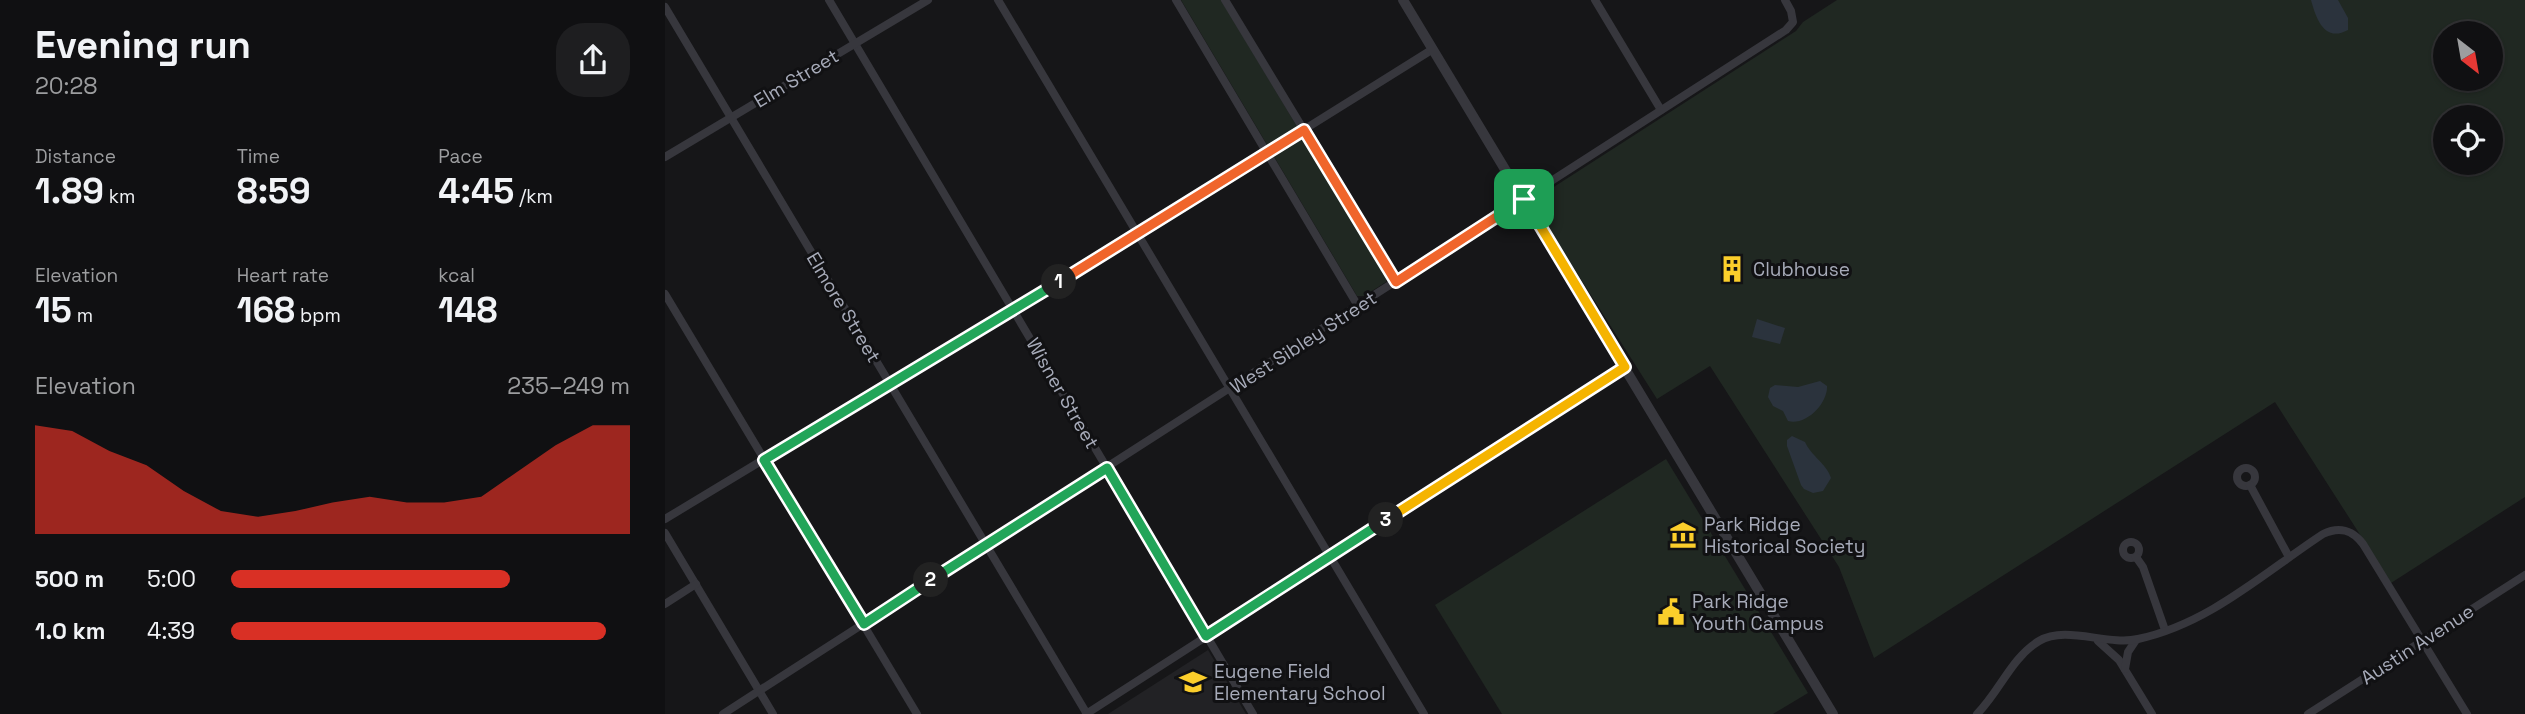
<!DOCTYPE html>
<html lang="en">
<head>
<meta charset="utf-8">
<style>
  :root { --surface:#101012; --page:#1e1e20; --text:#f1f3f6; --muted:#9c9d9f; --line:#303032; --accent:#d93025 }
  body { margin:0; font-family:"Space Grotesk",sans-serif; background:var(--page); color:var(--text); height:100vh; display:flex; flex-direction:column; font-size:26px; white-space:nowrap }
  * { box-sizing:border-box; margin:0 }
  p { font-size:23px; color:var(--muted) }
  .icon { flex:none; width:38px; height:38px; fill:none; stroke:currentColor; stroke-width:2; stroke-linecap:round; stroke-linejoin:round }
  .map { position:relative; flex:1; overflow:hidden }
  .details { display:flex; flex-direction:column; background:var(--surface); width:665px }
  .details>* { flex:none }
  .needle { width:46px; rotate:149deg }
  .buttons { position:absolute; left:1768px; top:21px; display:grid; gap:14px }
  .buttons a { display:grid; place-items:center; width:70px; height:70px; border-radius:50%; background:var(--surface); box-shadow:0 2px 5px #0004,0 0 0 2px var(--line); font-size:35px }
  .pin { position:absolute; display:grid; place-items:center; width:60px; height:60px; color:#fff; margin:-30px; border-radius:14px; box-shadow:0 4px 10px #0006 }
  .km { position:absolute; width:35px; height:35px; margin:-18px; border-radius:50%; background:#222; color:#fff; font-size:19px; line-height:35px; text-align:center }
  .round { display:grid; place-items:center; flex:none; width:74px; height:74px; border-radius:28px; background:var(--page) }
  .overview { display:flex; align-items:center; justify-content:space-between; height:119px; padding:0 35px }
  h1 { font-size:38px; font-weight:600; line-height:52px }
  .stats { display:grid; grid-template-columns:repeat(3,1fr); gap:10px; height:119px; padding:7px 35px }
  .stats div { display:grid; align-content:center }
  .stats b { font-size:35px; font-weight:600 }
  .stats small { font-size:19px; font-weight:400 }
  .stats p { font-size:19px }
  .chart { height:196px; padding:14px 35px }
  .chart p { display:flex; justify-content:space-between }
  .chart svg { width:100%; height:126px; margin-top:7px; fill:var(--accent); opacity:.7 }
  ul { padding:0 35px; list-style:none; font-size:23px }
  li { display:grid; grid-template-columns:112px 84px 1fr; align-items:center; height:52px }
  li i { height:18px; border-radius:9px; background:var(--accent) }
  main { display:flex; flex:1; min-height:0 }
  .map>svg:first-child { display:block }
  .built { fill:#222225 }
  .green { fill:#202822; fill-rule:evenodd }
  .water { fill:#2b333d }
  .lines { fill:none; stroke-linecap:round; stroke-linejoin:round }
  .minor { stroke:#37373d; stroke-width:8 }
  .tertiary { stroke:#37373d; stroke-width:10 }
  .split-1-casing { stroke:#fff; stroke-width:14 }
  .split-2-casing { stroke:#fff; stroke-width:14 }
  .split-3-casing { stroke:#fff; stroke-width:14 }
  .split-4-casing { stroke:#fff; stroke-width:14 }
  .split-1 { stroke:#f0652b; stroke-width:9 }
  .split-2 { stroke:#22a559; stroke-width:9 }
  .split-3 { stroke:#22a559; stroke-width:9 }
  .split-4 { stroke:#f5b400; stroke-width:9 }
  .labels { text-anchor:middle; stroke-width:6; stroke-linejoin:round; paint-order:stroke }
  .street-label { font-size:19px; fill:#a7abb9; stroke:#111113 }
  .poi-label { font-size:19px; fill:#a7abb9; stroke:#111113; text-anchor:start }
</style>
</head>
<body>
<main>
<section class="details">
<div class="overview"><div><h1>Evening run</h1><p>20:28</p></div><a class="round"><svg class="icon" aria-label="share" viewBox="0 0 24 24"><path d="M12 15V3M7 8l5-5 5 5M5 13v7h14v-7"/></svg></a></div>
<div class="stats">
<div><p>Distance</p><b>1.89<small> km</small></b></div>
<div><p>Time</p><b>8:59</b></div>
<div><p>Pace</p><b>4:45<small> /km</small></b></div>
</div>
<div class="stats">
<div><p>Elevation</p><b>15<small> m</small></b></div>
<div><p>Heart rate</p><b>168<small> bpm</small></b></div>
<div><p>kcal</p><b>148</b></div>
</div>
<div class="chart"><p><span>Elevation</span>235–249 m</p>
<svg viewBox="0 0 160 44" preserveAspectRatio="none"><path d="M0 44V6L10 8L20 15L30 20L40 29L50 36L60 38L70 36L80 33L90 31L100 33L110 33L120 31L130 22L140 13L150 6L160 6V44z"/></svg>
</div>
<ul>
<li><b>500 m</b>5:00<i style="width:70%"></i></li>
<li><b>1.0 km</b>4:39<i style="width:94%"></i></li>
</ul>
</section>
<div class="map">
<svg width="1860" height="714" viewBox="0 0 1860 714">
  <rect width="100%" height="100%" fill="#161618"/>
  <path class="built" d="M 543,650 L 581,714 L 443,714 Z"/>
  <g class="green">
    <path d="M 516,0 L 556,0 L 722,276 L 721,282 L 699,296 L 692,296 Z"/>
    <path d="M 1172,0 L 1860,0 L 1860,497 L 1726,583 L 1610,402 L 1209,658 L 1174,567 L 1045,366 L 992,399 L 870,207 L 873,199 L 881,192 L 1131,31 L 1138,22 ZM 1780,33 L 1825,33 L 1825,79 L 1780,79 ZM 1780,117 L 1825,117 L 1825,163 L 1780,163 Z"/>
    <path d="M 1001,459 L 1143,693 L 1108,714 L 837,714 L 770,605 Z"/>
  </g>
  <g class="water">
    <path d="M 1646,0 L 1673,0 L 1683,18 L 1683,30 C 1659,43 1651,18 1646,0 Z"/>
    <path d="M 1092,319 L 1120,328 L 1115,344 L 1087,337 Z"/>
    <path d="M 1155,381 L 1162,386 C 1163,403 1141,426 1123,421 L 1118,411 L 1108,406 L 1103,397 L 1105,388 L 1110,385 L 1133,387 Z"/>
    <path d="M 1127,436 L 1140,442 C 1146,456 1162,464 1166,478 L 1158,491 L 1148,493 L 1139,489 L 1136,485 L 1122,446 L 1122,440 Z"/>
  </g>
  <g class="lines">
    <g class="minor">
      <path d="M 164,0 L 588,714"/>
      <path d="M 333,0 L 759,714"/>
      <path d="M 511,0 L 693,306"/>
      <path d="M 560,0 L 731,282"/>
      <path d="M 930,0 L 996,110"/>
      <path d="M 0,7 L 422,714"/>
      <path d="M 0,157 L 263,0"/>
      <path d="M 0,294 L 252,714"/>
      <circle cx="1581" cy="477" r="9"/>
      <path d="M 1585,485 L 1624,557"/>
      <path d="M 0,519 L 472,234 L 768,49"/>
      <path d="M 0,533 L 108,714"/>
      <circle cx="1466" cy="550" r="8"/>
      <path d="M 1471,557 L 1478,567 L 1500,630"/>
      <path d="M 0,604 L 31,584"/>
      <path d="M 1433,641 L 1454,660 L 1487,714"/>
      <path d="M 1460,669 L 1463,652 L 1471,640"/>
      <path d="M 58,714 L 1121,30 L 1128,22 L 1126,11 L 1120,0"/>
      <path d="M 421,714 L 960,367"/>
      <path d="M 1312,714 C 1335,691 1346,658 1374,641 C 1401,625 1442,646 1473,639 C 1544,624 1600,572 1658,534 C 1675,526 1687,530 1698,544 L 1802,714"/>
      <path d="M 1643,714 L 1860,575"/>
    </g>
    <path class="tertiary" d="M 738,0 L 1168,714"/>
  </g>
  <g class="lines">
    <defs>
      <path id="split-1" d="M 394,282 L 639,130 L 731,282 L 859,199"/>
      <path id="split-2" d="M 266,580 L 199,624 L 99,460 L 394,282"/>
      <path id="split-3" d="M 266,580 L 442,468 L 541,636 L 721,520"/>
      <path id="split-4" d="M 721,520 L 960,367 L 859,199"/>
    </defs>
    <use href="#split-1" class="split-1-casing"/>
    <use href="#split-2" class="split-2-casing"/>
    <use href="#split-3" class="split-3-casing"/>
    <use href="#split-4" class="split-4-casing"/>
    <use href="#split-1" class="split-1"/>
    <use href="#split-2" class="split-2"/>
    <use href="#split-3" class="split-3"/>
    <use href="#split-4" class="split-4"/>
  </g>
  <defs>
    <symbol id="building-bare" viewBox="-9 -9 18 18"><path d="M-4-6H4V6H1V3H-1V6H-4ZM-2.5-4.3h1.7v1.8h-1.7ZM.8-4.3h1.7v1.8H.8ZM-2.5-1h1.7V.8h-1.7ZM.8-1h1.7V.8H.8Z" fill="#fbce2b" stroke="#111113" stroke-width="2.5" paint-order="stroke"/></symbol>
    <symbol id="museum-bare" viewBox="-9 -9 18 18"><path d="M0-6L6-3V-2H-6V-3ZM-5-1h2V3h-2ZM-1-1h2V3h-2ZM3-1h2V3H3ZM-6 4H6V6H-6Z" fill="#fbce2b" stroke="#111113" stroke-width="2.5" paint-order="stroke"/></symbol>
    <symbol id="civic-bare" viewBox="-9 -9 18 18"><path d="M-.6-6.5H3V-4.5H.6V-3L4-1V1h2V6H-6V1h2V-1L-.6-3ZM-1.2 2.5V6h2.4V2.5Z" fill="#fbce2b" stroke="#111113" stroke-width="2.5" paint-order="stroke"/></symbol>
    <symbol id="school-bare" viewBox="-9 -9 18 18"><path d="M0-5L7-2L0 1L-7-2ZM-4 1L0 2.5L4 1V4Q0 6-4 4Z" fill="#fbce2b" stroke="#111113" stroke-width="2.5" paint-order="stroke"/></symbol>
  </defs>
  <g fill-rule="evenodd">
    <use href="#building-bare" x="1048" y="250" width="38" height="38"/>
    <use href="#museum-bare" x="999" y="516" width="38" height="38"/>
    <use href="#civic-bare" x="987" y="593" width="38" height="38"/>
    <use href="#school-bare" x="509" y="663" width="38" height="38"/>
  </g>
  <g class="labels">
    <g class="street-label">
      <text transform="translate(131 78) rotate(-31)" y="7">Elm Street</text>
      <text transform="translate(179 307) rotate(59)" y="7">Elmore Street</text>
      <text transform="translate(638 342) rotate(-33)" y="7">West Sibley Street</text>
      <text transform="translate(398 393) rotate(60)" y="7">Wisner Street</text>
      <text transform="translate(1752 644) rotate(-33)" y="7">Austin Avenue</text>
    </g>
    <g class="poi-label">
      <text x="1088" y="276">Clubhouse</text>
      <text x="1039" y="531">Park Ridge<tspan x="1039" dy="22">Historical Society</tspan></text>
      <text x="1027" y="608">Park Ridge<tspan x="1027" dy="22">Youth Campus</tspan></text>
      <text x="549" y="678">Eugene Field<tspan x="549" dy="22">Elementary School</tspan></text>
    </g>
  </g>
</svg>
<div class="buttons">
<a><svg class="needle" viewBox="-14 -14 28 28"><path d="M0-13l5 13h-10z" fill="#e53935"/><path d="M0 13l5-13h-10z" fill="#9c9d9f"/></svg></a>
<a><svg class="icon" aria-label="locate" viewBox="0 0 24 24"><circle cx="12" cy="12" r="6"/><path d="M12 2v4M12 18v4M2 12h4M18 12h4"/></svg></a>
</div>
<div class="pin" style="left:859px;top:199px;background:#1e9e55"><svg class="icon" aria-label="arrive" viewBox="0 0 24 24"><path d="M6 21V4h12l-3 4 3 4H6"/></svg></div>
<b class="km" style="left:394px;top:282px">1</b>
<b class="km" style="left:266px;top:580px">2</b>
<b class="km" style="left:721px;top:520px">3</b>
</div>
</main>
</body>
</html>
